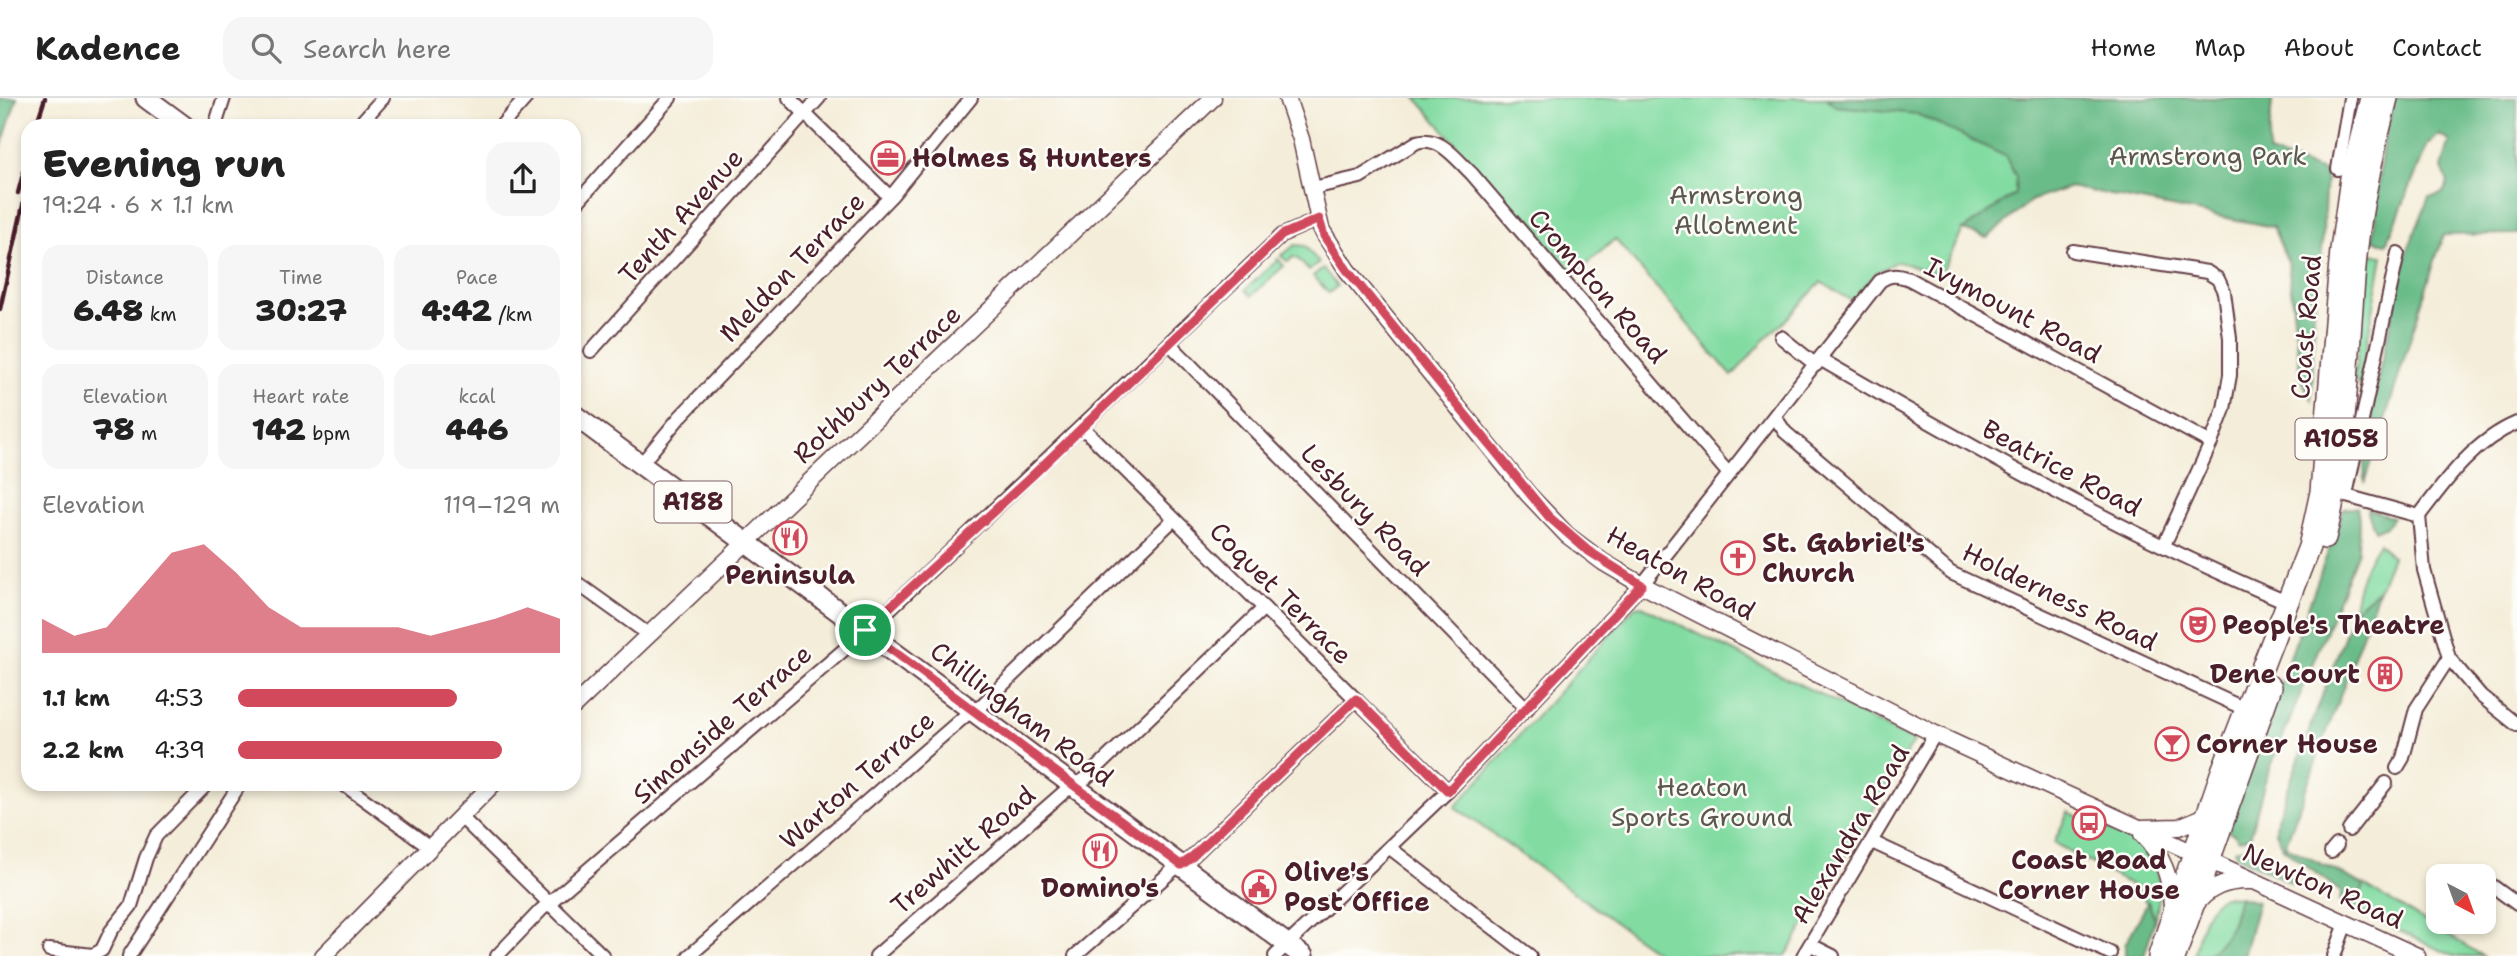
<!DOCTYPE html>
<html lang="en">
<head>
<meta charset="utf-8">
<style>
  :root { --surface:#fff; --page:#f6f6f6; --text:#222; --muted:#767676; --line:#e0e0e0; --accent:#d1495b }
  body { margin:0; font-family:"Shantell Sans",sans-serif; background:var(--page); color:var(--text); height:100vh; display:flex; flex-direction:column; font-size:26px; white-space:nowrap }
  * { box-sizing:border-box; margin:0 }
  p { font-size:23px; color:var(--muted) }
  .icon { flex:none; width:38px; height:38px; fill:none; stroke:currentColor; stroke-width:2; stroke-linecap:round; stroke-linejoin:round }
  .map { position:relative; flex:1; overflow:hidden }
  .details { position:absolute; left:21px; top:21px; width:560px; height:672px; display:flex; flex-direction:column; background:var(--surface); border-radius:21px; box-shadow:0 4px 10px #0003 }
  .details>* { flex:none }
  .needle { width:46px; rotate:139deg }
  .controls { position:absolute; left:2426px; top:766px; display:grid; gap:14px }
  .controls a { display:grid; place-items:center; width:70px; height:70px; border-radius:14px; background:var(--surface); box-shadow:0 4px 10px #0003; font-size:35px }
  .pin { position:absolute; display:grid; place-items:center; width:60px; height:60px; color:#fff; margin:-30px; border:4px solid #fff; border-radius:50%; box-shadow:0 2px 7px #0007 }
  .round { display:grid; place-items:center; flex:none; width:74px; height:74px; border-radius:21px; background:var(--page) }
  .summary { display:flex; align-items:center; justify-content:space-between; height:119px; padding:0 21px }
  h1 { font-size:38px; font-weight:800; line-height:52px }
  .figures { display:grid; grid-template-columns:repeat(3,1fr); gap:10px; height:119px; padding:7px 21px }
  .figures div { display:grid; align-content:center; border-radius:18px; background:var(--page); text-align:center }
  .figures b { font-size:30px; font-weight:800 }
  .figures small { font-size:19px; font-weight:400 }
  .figures p { font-size:19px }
  .chart { height:196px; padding:14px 21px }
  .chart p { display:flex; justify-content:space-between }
  .chart svg { width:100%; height:126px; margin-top:7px; fill:var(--accent); opacity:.7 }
  ul { padding:0 21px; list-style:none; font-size:23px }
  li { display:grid; grid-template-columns:112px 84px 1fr; align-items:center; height:52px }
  li i { height:18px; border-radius:9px; background:var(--accent) }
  header { display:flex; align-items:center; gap:42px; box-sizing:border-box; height:98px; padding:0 35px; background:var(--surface); border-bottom:2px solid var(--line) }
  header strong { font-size:33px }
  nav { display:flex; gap:38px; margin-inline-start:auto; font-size:24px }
  .search { width:490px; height:63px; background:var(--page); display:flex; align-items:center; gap:18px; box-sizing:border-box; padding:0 24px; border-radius:21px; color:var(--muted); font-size:26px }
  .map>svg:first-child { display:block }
  .green { fill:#82dca2; stroke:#667e66; stroke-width:2 }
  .forest { fill:#69bc88; stroke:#5a6e5a; stroke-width:2 }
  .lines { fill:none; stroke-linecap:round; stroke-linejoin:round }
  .street-casing { stroke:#643e45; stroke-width:16 }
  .secondary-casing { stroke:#643e45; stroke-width:19 }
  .primary-casing { stroke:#643e45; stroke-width:23 }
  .highway-casing { stroke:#643e45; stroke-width:24 }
  .street { stroke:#fff; stroke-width:12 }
  .secondary { stroke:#fff; stroke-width:16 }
  .primary { stroke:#fff; stroke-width:19 }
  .highway { stroke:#fff; stroke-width:21 }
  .rail { stroke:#4a1f2b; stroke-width:4.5 }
  .route-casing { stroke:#fff; stroke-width:14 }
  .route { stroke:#d1495b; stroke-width:9 }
  .labels { text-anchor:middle; stroke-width:5; stroke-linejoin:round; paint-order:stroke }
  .shield { fill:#fdfcf7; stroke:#806168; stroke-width:2 }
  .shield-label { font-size:24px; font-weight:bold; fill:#4a1f2b }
  .park-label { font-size:26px; fill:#5b584f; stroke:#fdfcf7 }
  .poi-label { font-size:26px; font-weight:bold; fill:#4a1f2b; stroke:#fdfcf7; text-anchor:start }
  .street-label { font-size:26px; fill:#4a1f2b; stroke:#fdfcf7 }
</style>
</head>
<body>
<header>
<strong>Kadence</strong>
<div class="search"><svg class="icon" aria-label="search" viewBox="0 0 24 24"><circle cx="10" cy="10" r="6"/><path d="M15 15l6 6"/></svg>Search here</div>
<nav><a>Home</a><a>Map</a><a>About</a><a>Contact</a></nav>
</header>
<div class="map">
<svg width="2517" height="858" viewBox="0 0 2517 858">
  <rect width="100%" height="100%" fill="#fdfcf7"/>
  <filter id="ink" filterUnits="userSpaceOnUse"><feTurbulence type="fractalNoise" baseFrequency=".0143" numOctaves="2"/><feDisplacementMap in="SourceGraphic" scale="14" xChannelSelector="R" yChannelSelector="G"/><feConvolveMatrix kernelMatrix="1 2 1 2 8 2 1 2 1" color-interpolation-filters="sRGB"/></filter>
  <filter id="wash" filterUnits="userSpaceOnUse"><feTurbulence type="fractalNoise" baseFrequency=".00686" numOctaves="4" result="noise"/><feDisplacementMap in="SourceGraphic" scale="28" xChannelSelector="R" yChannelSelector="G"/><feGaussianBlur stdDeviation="1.57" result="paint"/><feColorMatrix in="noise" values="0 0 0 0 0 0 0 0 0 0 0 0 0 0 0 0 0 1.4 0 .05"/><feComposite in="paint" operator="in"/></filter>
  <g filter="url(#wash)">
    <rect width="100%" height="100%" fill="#f4edd9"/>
    <g class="green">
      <path d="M 1416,0 L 2272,0 L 2268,55 L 2326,74 L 2273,129 L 2070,89 L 2032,102 L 2016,80 L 2015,96 L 1963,132 L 1940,177 L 1897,163 L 1876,175 L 1852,203 L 1821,184 L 1781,227 C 1772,231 1742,268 1732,278 L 1615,141 L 1572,179 Z"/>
      <path d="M 1295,147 L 1305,148 L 1319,165 L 1309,173 L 1297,160 L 1293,159 L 1288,164 L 1281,158 Z"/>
      <path d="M 2371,156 L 2383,158 L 2359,289 L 2354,280 Z"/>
      <path d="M 1278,161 L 1284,168 L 1251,198 L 1245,192 Z"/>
      <path d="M 1323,170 L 1337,188 L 1329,195 L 1313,178 Z"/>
      <path d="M 2379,445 L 2392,459 L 2379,491 L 2354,512 C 2356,490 2366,462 2379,445 Z"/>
      <path d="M 1642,508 L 1914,643 L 1786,858 L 1662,858 L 1455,709 L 1635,509 Z"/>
      <path d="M 2068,714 C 2123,739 2175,745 2155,821 L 2139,791 L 2054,745 Z"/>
      <path d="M 2364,787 L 2483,858 L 2453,858 L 2355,812 Z"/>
      <path d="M 2223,798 L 2239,799 C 2233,824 2225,858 2194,858 C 2199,837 2202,810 2223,798 Z"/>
    </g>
    <g class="forest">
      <path d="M 0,0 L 17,0 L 0,53 Z"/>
      <path d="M 1827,0 L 2272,0 L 2268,55 L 2326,74 L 2322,152 L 2314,212 L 2312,301 L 2301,282 L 2288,165 L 2273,129 L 2070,89 L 2032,102 L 1987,140 L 1963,132 L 2015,96 L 2016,79 L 2005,58 L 1917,16 L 1835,8 Z"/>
      <path d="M 2394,0 L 2517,0 L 2517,136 L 2443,137 L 2365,385 L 2363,346 L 2405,159 L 2429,99 C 2440,99 2446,94 2448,84 L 2442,70 L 2450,43 L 2439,37 L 2428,46 L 2387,145 L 2373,142 L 2382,52 Z"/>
      <path d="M 2357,409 L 2359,421 L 2358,453 L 2264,686 L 2250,739 L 2238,742 L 2236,737 L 2228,733 L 2230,725 L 2344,410 Z"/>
      <path d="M 2367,411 L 2393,419 L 2386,428 L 2375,433 Z"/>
      <path d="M 2379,491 L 2285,748 L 2364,787 L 2355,812 L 2340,805 L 2341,794 L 2283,750 L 2276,733 L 2277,720 L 2354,512 Z"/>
      <path d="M 2247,748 L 2298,778 L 2293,786 L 2237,758 L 2234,752 Z"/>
      <path d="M 2239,799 L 2258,804 L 2243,858 L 2206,858 C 2230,837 2232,830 2239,799 Z"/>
      <path d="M 2148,804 L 2155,821 L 2144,858 L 2125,858 L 2125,847 Z"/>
    </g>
  </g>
  <g filter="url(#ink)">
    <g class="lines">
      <defs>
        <g id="street">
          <path d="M 789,0 L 890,99"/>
          <path d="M 215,28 L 224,0"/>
          <path d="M 358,28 L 383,0"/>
          <path d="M 501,28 L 526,0"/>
          <path d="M 2338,71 L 2350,0"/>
          <path d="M 1313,90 L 1360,79 L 1417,44 C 1440,37 1457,62 1472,76 L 1729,376"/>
          <path d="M 574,108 L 670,0"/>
          <path d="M 2073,153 L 2207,174 L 2218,181 L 2224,194 L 2230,240 L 2230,277 L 2224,311 L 2211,345 L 2164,447"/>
          <path d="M 1781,239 L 1816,267"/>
          <path d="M 1170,246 L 1527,611"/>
          <path d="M 591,253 L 819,0"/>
          <path d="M 1820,261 C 1973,350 2126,437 2289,505"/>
          <path d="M 1775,319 L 1785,334 L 1951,475 L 2247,612"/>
          <path d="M 1080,331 L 1088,335 L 1448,693"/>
          <path d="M 641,366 L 679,320 L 893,96 L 971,0"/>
          <path d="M 2339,396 L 2419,418 C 2446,382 2474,343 2517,325"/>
          <path d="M 2346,397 L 2398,155"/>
          <path d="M 2419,418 L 2424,472 L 2449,560 L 2481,598 L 2517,627"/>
          <path d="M 574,483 L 648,536"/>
          <path d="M 2397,670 L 2403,660 L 2416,611 L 2449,560"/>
          <path d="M 343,686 L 430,749"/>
          <path d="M 460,718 L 603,858"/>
          <path d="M 2349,732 L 2386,685"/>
          <path d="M 1872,744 L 2110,855"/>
          <path d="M 1390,750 L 1530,858"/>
          <path d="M 2331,754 L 2337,747"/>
          <path d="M 2483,781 L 2517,806"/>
          <path d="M 1811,847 L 1833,858"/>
          <path d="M 49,852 L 93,857 L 102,852 L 111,833 L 131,808 L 146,760 L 156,738 L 207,686"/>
          <path d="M 129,858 L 240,686"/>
          <path d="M 497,858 L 541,812 L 874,526 L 1282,137 L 1319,121"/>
          <path d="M 689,858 L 965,618 L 983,606 L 1174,421"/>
          <path d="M 876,858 L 1064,694 L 1085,681 L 1264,510"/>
          <path d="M 1075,858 L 1173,772 L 1190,761 L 1356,601"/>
          <path d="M 1275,858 L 1448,693 L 1642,487 L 1880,183 C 1891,176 1897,177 1909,181 L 2211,345"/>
          <path d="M 1803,858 L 1935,636"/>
          <path d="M 2334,858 L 2346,825"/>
        </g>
        <g id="secondary">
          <path d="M 1287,0 L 1301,41 L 1321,131 L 1347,172 L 1528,396 L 1567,437 L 1603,464 L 1642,487 L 1935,636 L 2417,858"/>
          <path d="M 574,608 L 1213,0"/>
          <path d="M 2142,730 L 2179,729 L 2206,718"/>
          <path d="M 2142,736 C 2164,759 2171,780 2172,810"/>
          <path d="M 2194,809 C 2208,789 2227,782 2251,783"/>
          <path d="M 323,858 L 493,686"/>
        </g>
        <g id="primary">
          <path d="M 146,0 L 184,28"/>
          <path d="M 574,317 L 1303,858"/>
        </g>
        <g id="highway">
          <path d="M 2325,440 C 2348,349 2347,252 2356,158 C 2361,104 2374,52 2387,0"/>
          <path d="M 2159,858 L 2222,673 L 2309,449 L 2321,394 L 2341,152 L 2351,80 L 2371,0"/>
          <path d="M 2175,858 L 2271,589"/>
        </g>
      </defs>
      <use href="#street" class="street-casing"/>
      <use href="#secondary" class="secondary-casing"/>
      <use href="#primary" class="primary-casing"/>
      <use href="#highway" class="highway-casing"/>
      <use href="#street" class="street"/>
      <use href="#secondary" class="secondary"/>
      <use href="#primary" class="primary"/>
      <use href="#highway" class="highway"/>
      <g class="rail">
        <path d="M 36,28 L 45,0"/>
        <path d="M 18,95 L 28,58"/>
        <path d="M 0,211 L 28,85"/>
      </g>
    </g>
  </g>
  <g class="lines" filter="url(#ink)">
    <defs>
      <path id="route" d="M 1319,121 L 1324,138 L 1347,172 L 1549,419 L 1587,452 L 1642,487 L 1448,693 L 1356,601 L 1190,761 L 1181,767 L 865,532 L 1034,376 L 1282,137 Z"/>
    </defs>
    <use href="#route" class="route-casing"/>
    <use href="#route" class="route"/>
  </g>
  <defs>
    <symbol id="office-ring" viewBox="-11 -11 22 22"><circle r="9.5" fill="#fdfcf7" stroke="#d1495b" stroke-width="1.5"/><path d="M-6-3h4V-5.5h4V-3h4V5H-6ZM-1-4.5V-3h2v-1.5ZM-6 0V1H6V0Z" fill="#d1495b"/></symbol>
    <symbol id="restaurant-ring" viewBox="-11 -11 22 22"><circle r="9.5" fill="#fdfcf7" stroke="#d1495b" stroke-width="1.5"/><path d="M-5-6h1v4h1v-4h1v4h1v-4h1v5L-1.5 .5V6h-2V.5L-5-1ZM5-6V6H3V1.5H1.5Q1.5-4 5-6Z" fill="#d1495b"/></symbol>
    <symbol id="church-ring" viewBox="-11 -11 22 22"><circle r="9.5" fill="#fdfcf7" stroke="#d1495b" stroke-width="1.5"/><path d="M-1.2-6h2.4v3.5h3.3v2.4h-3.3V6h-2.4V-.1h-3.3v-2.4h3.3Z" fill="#d1495b"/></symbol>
    <symbol id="theatre-ring" viewBox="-11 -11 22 22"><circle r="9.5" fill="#fdfcf7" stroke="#d1495b" stroke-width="1.5"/><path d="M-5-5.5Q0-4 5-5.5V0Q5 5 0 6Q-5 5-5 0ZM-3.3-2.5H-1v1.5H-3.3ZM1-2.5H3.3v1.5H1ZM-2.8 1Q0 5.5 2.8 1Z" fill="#d1495b"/></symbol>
    <symbol id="building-ring" viewBox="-11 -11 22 22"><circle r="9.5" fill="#fdfcf7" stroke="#d1495b" stroke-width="1.5"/><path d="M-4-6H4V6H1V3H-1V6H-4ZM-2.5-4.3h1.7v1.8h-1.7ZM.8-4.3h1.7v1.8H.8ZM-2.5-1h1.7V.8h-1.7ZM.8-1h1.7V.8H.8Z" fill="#d1495b"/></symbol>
    <symbol id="bar-ring" viewBox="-11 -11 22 22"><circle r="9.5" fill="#fdfcf7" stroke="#d1495b" stroke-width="1.5"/><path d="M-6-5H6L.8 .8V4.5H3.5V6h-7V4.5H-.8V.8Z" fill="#d1495b"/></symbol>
    <symbol id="bus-ring" viewBox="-11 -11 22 22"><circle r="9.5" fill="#fdfcf7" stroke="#d1495b" stroke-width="1.5"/><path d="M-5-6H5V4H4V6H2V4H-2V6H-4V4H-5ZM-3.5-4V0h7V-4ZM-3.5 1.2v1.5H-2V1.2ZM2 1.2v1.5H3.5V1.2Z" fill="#d1495b"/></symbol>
    <symbol id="civic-ring" viewBox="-11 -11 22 22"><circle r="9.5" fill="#fdfcf7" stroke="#d1495b" stroke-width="1.5"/><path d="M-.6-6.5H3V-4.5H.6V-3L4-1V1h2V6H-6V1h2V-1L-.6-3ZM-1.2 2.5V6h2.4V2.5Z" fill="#d1495b"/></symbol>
  </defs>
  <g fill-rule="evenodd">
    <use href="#office-ring" x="869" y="41" width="38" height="38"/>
    <use href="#restaurant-ring" x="771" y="421" width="38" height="38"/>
    <use href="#church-ring" x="1719" y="441" width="38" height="38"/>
    <use href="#theatre-ring" x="2179" y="508" width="38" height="38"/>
    <use href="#building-ring" x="2366" y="557" width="38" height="38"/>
    <use href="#bar-ring" x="2153" y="627" width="38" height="38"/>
    <use href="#bus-ring" x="2070" y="706" width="38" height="38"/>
    <use href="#restaurant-ring" x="1081" y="734" width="38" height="38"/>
    <use href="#civic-ring" x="1240" y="770" width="38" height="38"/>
  </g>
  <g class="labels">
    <g class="shield">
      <rect x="2295.5" y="320.5" width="91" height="41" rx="5"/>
      <rect x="654.5" y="383.5" width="77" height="41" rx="5"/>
    </g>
    <g class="shield-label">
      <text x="2341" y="349">A1058</text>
      <text x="693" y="412">A188</text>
    </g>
    <g class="park-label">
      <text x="2208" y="67">Armstrong Park</text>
      <text x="1736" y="106">Armstrong<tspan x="1736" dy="30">Allotment</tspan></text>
      <text x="1702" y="698">Heaton<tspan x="1702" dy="30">Sports Ground</tspan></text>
    </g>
    <g class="poi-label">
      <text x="912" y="69">Holmes &amp; Hunters</text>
      <text x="1762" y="454">St. Gabriel's<tspan x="1762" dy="30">Church</tspan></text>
      <text x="790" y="486" text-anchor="middle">Peninsula</text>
      <text x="2222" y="536">People's Theatre</text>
      <text x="2360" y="585" text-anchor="end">Dene Court</text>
      <text x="2196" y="655">Corner House</text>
      <text x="2089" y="771" text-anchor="middle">Coast Road<tspan x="2089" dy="30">Corner House</tspan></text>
      <text x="1284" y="783">Olive's<tspan x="1284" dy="30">Post Office</tspan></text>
      <text x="1100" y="799" text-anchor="middle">Domino's</text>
    </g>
    <g class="street-label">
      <text transform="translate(681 118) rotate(-48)" y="9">Tenth Avenue</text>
      <text transform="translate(792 169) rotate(-46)" y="9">Meldon Terrace</text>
      <text transform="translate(1598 188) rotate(49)" y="9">Crompton Road</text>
      <text transform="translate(2013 212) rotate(28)" y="9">Ivymount Road</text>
      <text transform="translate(2306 229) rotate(-85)" y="9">Coast Road</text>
      <text transform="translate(877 286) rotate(-43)" y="9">Rothbury Terrace</text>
      <text transform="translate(2062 370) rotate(28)" y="9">Beatrice Road</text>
      <text transform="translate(1365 412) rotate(46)" y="9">Lesbury Road</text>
      <text transform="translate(1681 475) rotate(29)" y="9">Heaton Road</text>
      <text transform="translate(1281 495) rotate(45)" y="9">Coquet Terrace</text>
      <text transform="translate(2060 499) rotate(26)" y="9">Holderness Road</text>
      <text transform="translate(1022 616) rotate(37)" y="9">Chillingham Road</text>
      <text transform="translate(722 626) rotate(-41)" y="9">Simonside Terrace</text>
      <text transform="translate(857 682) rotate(-41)" y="9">Warton Terrace</text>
      <text transform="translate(1850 736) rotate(-59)" y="9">Alexandra Road</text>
      <text transform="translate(963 752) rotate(-41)" y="9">Trewhitt Road</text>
      <text transform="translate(2323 788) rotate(24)" y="9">Newton Road</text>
    </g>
  </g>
</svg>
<div class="controls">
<a><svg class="needle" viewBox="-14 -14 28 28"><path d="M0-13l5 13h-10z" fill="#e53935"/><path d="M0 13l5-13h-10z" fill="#767676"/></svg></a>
</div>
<div class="pin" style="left:865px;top:532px;background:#1e9e55"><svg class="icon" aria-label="arrive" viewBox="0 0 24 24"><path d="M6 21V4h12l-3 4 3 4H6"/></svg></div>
<section class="details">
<div class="summary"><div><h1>Evening run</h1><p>19:24 · 6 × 1.1 km</p></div><a class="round"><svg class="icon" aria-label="share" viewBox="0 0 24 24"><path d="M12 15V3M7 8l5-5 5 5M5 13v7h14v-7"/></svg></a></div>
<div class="figures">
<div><p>Distance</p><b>6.48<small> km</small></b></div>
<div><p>Time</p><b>30:27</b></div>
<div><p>Pace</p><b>4:42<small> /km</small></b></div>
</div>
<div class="figures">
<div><p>Elevation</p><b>78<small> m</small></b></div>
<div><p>Heart rate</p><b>142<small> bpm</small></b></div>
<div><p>kcal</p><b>446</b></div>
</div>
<div class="chart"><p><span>Elevation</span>119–129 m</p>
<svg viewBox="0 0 160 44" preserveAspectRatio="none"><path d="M0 44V32L10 38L20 35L30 22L40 9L50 6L60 16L70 28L80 35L90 35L100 35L110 35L120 38L130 35L140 32L150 28L160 32V44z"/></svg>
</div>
<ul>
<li><b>1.1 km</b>4:53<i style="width:68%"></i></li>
<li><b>2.2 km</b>4:39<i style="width:82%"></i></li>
</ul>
</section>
</div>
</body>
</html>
